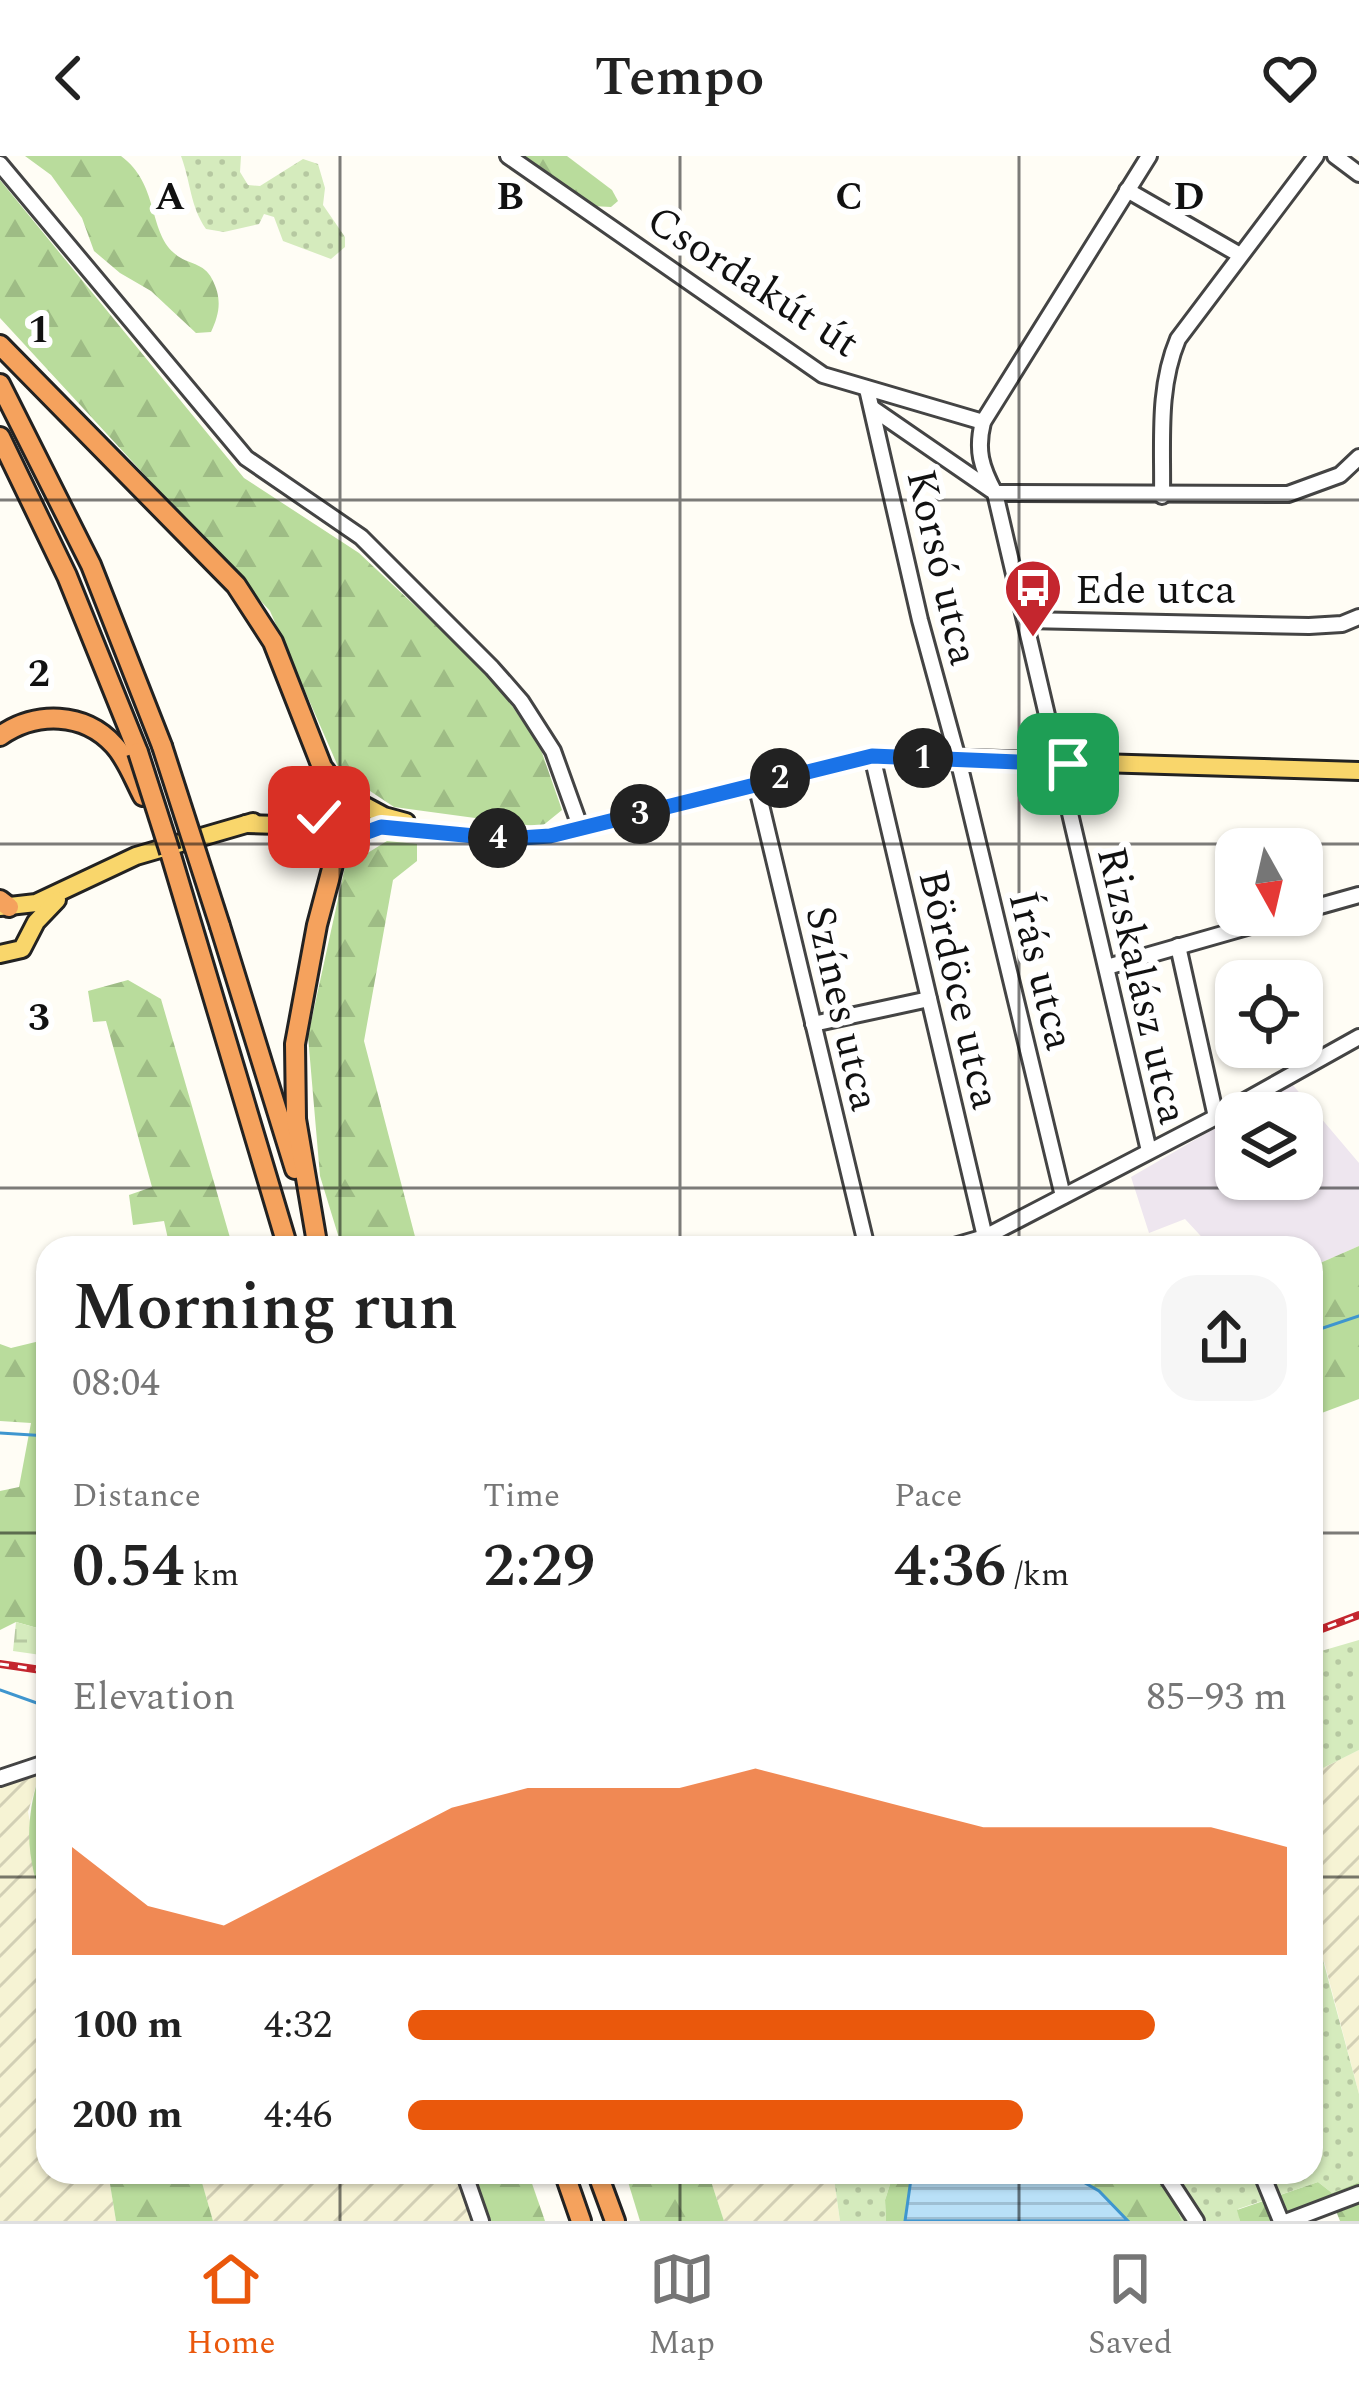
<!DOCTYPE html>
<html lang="en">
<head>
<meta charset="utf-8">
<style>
  :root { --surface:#fff; --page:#f6f6f6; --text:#222; --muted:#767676; --line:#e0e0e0; --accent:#ea580c }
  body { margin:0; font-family:Spectral,serif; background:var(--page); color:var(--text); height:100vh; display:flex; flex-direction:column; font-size:45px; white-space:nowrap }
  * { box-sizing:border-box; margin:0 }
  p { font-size:39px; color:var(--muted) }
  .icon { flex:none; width:66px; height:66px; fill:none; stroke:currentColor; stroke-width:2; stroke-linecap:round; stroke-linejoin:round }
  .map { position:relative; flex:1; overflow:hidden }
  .sheet { position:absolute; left:36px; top:1080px; width:1287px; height:948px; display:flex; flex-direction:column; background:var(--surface); border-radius:36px; box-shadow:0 3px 9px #0004 }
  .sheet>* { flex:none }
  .needle { width:78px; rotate:172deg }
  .buttons { position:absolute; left:1215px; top:672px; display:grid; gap:24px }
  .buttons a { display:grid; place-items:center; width:108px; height:108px; border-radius:24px; background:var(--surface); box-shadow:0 3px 9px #0004; font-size:60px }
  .pin { position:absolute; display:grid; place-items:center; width:102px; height:102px; color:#fff; margin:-51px; border-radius:24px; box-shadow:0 6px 18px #0006 }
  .km { position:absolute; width:60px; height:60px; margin:-30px; border-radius:50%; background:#222; color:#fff; font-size:33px; line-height:60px; text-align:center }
  .round { display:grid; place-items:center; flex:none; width:126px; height:126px; border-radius:36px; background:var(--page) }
  .summary { display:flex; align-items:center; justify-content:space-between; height:204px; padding:0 36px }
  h1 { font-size:66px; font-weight:600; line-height:90px }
  .stats { display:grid; grid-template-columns:repeat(3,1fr); gap:18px; height:204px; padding:12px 36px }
  .stats div { display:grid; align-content:center }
  .stats b { font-size:60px; font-weight:600 }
  .stats small { font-size:33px; font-weight:400 }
  .stats p { font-size:33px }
  .chart { height:336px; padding:24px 36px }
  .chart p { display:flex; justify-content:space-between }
  .chart svg { width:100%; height:216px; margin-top:12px; fill:var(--accent); opacity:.7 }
  ul { padding:0 36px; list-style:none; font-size:39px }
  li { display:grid; grid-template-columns:192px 144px 1fr; align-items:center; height:90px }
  li i { height:30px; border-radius:15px; background:var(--accent) }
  header { display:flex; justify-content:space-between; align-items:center; height:156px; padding:0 36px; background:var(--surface); font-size:54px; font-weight:600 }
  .tabs { display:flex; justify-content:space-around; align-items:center; height:168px; border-top:3px solid var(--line); background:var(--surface); font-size:33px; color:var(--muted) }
  .tabs a { display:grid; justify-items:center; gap:6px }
  .tabs .active { color:var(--accent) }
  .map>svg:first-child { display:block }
  .industrial { fill:#eee6ef }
  .farmland { fill:url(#farmland-furrows) }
  .grass { fill:url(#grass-dots) }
  .forest { fill:url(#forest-firs) }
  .wetland { fill:url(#wetland-marsh) }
  .water { fill:url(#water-rules); stroke:#3f96cf; stroke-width:3 }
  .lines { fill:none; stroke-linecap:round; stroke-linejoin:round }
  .stream { stroke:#3f96cf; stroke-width:3 }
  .minor-casing { stroke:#444; stroke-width:20 }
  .major-casing { stroke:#222; stroke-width:22 }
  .highway-casing { stroke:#222; stroke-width:24 }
  .minor { stroke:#fff; stroke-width:14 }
  .major { stroke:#f9d66b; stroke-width:16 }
  .highway { stroke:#f5a25d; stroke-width:18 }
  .rail-casing { stroke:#c4262e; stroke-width:8 }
  .rail { stroke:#fff; stroke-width:3; stroke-dasharray:9; stroke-linecap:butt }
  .highway-bridge-casing { stroke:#222; stroke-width:24; stroke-linecap:butt }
  .highway-bridge { stroke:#f5a25d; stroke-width:18 }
  .route-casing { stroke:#fff; stroke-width:24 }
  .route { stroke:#1a73e8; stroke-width:15 }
  .grid { fill:none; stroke:#111; stroke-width:3; stroke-opacity:0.55 }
  .labels { text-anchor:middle; stroke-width:12; stroke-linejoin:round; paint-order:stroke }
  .street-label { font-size:42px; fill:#111; stroke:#fff }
  .poi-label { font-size:42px; fill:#111; stroke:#fff; text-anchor:start }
  .grid-label { font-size:39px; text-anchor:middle; font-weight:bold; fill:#111; stroke:#fff; stroke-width:12; stroke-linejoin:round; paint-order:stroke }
</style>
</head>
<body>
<header><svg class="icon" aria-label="back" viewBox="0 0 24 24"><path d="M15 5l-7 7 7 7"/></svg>Tempo<svg class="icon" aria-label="heart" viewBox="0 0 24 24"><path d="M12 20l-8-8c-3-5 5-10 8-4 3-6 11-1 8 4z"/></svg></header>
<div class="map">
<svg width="1359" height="2065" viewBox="0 0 1359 2065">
  <defs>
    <pattern id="farmland-furrows" width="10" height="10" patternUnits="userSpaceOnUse" patternTransform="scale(3)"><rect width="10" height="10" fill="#f6f3d4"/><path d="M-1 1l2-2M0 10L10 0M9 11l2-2" fill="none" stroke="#d2cfb5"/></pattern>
    <pattern id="grass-dots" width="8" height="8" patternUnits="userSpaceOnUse" patternTransform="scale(3)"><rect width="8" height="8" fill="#d5ebbd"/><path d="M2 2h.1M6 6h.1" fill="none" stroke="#b6c8a1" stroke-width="1.8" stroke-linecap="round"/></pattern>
    <pattern id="forest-firs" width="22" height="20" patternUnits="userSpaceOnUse" patternTransform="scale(3)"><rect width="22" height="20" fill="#b9dc9c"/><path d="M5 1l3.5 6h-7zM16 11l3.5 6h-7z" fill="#9ebc85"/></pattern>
    <pattern id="wetland-marsh" width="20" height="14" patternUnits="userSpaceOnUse" patternTransform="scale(3)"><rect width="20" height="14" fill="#d5ebbd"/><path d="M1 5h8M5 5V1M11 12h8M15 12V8" fill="none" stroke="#b6c8a1"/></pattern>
    <pattern id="water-rules" width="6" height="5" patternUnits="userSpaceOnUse" patternTransform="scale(3)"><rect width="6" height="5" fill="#b9e0f7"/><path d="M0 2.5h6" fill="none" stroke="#9ebfd3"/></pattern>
  </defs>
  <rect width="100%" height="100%" fill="#fffdf5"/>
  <path class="industrial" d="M 1292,928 L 1359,1007 L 1359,1090 L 1311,1111 L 1311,1092 L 1212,1092 L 1185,1063 L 1149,1077 L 1131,1021 L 1236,960 L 1236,1023 L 1302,1023 L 1302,957 L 1242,957 Z"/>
  <g class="farmland">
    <path d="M 1359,1594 L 1359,1938 L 1324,1805 L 1311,1809 L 1311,1618 Z"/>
    <path d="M 0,1619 L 39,1620 L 28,1656 L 48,1758 L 48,2016 L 108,2016 L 116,2065 L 0,2065 Z"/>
    <path d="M 199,2016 L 472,2016 L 488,2065 L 213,2065 Z"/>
    <path d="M 708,2016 L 833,2016 L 840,2065 L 724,2065 Z"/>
  </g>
  <g class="grass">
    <path d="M 181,0 L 241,0 L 240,16 L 248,29 L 260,30 L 303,3 L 318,8 L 325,32 L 323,49 L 345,81 L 345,91 L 331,103 L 283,85 L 274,61 L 264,58 L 259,68 L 224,76 L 206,73 C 190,50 191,27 181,0 Z"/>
    <path d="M 1359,1484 L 1359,1594 L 1311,1618 L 1311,1498 Z"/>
    <path d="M 1323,1804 L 1359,1938 L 1359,2026 L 1332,2037 L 1318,2026 L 1238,2053 L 1240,2065 L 1182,2065 L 1160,2016 L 1311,2016 L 1311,1809 Z"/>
    <path d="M 833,2016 L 894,2016 L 885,2044 L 886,2065 L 840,2065 Z"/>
  </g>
  <g class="forest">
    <path d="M 25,0 L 121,0 C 159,28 148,74 174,97 C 187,109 204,106 212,123 C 222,142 220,157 211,176 L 196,177 L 151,135 L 120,117 L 94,95 L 82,62 L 51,19 Z"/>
    <path d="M 510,0 L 567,0 L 612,34 L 618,45 L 611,51 L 592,50 L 577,43 Z"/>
    <path d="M 0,24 L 244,322 L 359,397 L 496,526 L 540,591 L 562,654 L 541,671 L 394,651 L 340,615 L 270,455 L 0,162 Z"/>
    <path d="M 387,685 L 417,688 L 417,705 L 393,724 L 364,885 L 418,1092 L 342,1092 L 320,1020 L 308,880 L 345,711 Z"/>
    <path d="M 128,824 L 161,843 L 233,1092 L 170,1092 L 164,1065 L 133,1069 L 129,1039 L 152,1031 L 106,865 L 93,866 L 88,835 Z"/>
    <path d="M 1359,1090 L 1359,1243 L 1311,1261 L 1311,1111 Z"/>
    <path d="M 48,1183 L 48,1475 L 16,1466 L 0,1474 L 0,1335 L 19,1331 L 31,1267 L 0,1265 L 0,1188 L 11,1192 Z"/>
    <path d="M 48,1618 L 48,1758 C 27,1709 23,1671 39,1620 Z"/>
    <path d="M 108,2016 L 199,2016 L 213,2065 L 116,2065 Z"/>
    <path d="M 472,2016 L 528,2016 L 545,2065 L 488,2065 Z"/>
    <path d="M 625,2016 L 708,2016 L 724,2065 L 640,2065 Z"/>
    <path d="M 894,2016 L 912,2016 L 905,2065 L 886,2065 L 885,2044 Z"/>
    <path d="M 1066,2016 L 1160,2016 L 1182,2065 L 1128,2065 L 1099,2035 Z"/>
    <path d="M 1318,2026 L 1332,2037 L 1359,2026 L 1359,2065 L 1340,2065 L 1336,2055 L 1311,2065 L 1240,2065 L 1237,2054 Z"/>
  </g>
  <path class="wetland" d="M 16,1466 L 48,1475 L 48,1500 L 13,1495 Z"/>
  <path class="water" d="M 912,2016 L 1066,2016 L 1099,2035 L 1128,2065 L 905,2065 Z"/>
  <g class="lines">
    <g class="stream">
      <path d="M 1311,1176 L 1359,1160"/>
      <path d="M 0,1277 L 48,1280"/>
      <path d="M 0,1534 L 48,1551"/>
    </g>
    <defs>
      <g id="minor">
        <path d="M 508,0 L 823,219 L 983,266"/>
        <path d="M 1149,0 L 983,266 C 976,294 981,311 995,337 L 1149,995"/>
        <path d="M 1335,0 L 1359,18"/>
        <path d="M 0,8 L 246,302 L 361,381 L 492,512 L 521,545 L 553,595 L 581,673"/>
        <path d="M 1127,34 L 1240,99"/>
        <path d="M 867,233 L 920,464 L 958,603 L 1063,1040"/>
        <path d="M 872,252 L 991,334"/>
        <path d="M 995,337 L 1288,338 L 1340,319 L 1359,301"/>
        <path d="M 1162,340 C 1163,286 1157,233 1178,183 L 1316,0"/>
        <path d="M 1026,464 L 1309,470 L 1342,468 L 1359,461"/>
        <path d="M 872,600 L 985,1081"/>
        <path d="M 756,628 L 867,1092"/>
        <path d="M 1302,755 L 1359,739"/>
        <path d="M 1178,790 L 1216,961"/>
        <path d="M 1107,811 L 1289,759"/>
        <path d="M 813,868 L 929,843"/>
        <path d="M 947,1092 L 985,1081 L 1216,961 L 1359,881"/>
        <path d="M 0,1622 L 48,1606"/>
        <path d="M 464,2016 L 481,2065"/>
        <path d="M 1164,2016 L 1196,2065"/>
        <path d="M 1261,2016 L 1281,2065"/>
        <path d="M 1288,2065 L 1359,2038"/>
      </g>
      <g id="major">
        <path d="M 284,660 L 321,654 L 329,642 L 343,638 L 384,660 L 406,666"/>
        <path d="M 246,668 L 311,670 L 339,686 L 381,671 L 506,683 L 550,680 L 872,600 L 1359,615"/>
        <path d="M 0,751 L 36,747 L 136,700 L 253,666"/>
        <path d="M 0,798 L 22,793 L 36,766 L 57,744"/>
      </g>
      <g id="highway">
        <path d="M 0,189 L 236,429 L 273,486 L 322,611 L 343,638"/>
        <path d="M 0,228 L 91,409 L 162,590"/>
        <path d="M 0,281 L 67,420 L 138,596"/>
        <path d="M 0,580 C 36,555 84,556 114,589 C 127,603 134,623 143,640"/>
        <path d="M 170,696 L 288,1092"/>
        <path d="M 0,744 L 9,751"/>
        <path d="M 220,770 L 295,1013"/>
        <path d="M 316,1081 L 296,963 L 295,888 L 317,769 L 334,705 L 347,686"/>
        <path d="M 564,2016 L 581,2065"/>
        <path d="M 597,2016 L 615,2065"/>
      </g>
    </defs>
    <use href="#minor" class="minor-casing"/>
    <use href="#major" class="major-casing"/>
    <use href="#highway" class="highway-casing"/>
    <use href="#minor" class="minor"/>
    <use href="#major" class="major"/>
    <use href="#highway" class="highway"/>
    <defs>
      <g id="rail">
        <path d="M 1311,1477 L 1359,1459"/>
        <path d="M 0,1508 L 48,1515"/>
      </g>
    </defs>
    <use href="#rail" class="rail-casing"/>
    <use href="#rail" class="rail"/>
    <defs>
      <g id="highway-bridge">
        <path d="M 162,590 L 220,770"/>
        <path d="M 138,596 L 170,696"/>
      </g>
    </defs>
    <use href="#highway-bridge" class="highway-bridge-casing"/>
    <use href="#highway-bridge" class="highway-bridge"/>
  </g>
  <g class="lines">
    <defs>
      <path id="route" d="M 319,661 L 322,675 L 340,686 L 381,671 L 506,683 L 550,680 L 872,600 L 1068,608"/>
    </defs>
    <use href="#route" class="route-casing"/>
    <use href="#route" class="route"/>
  </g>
  <path class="grid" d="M 340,0 L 340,1092M 680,0 L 680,1092M 1019,0 L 1019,1092M 0,344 L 1359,344M 0,688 L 1359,688M 0,1032 L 1359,1032M 0,1377 L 48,1377M 1311,1377 L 1359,1377M 0,1721 L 48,1721M 1311,1721 L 1359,1721M 340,2016 L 340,2065M 680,2016 L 680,2065M 1019,2016 L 1019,2065"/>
  <defs>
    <symbol id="bus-pin" viewBox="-11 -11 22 30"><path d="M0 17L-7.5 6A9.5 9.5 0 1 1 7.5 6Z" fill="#c4262e" stroke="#fff"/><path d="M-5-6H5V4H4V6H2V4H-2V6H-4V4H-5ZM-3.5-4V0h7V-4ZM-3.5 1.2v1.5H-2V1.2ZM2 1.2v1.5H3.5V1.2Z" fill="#fff"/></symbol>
  </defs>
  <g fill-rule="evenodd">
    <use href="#bus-pin" x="1000" y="399" width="66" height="90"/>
  </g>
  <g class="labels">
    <g class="street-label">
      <text transform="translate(754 124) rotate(33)" y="15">Csordakút út</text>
      <text transform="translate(944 411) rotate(77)" y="15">Korsó utca</text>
      <text transform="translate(1043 814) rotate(76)" y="15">Írás utca</text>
      <text transform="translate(1144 829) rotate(77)" y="15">Rizskalász utca</text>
      <text transform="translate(961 833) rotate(77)" y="15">Bördöce utca</text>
      <text transform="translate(844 852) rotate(77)" y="15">Színes utca</text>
    </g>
    <g class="poi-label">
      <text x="1075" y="447">Ede utca</text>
    </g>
  </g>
  <g class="grid-label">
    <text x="170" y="53">A</text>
    <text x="510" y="53">B</text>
    <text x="849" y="53">C</text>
    <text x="1189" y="53">D</text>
    <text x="39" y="186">1</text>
    <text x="39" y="530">2</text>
    <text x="39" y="874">3</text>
  </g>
</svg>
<div class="buttons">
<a><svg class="needle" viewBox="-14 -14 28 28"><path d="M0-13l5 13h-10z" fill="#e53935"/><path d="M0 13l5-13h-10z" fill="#767676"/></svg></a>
<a><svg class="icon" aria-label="locate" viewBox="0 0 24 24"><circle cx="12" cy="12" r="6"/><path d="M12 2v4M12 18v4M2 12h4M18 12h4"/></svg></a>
<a><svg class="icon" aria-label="layers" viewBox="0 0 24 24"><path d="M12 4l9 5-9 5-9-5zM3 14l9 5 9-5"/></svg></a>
</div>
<div class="pin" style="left:1068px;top:608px;background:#1e9e55"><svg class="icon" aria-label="arrive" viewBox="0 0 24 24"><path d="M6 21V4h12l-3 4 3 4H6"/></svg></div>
<div class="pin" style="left:319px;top:661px;background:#d93025"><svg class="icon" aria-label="check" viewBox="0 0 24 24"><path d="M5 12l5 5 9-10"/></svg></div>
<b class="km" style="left:923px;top:602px">1</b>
<b class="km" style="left:780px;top:622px">2</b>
<b class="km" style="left:640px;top:658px">3</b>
<b class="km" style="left:498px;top:682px">4</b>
<section class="sheet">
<div class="summary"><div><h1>Morning run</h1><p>08:04</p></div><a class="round"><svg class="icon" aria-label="share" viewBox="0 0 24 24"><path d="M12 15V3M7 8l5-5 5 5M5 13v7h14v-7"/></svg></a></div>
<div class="stats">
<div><p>Distance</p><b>0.54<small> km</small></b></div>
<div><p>Time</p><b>2:29</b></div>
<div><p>Pace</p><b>4:36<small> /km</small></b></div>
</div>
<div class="chart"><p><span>Elevation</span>85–93 m</p>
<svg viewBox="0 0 160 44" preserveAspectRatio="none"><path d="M0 44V22L10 34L20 38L30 30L40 22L50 14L60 10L70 10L80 10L90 6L100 10L110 14L120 18L130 18L140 18L150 18L160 22V44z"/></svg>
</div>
<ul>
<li><b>100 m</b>4:32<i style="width:85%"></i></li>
<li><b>200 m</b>4:46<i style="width:70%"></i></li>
</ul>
</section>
</div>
<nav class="tabs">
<a class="active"><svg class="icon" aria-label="home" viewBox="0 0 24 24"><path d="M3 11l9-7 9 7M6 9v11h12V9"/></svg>Home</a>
<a><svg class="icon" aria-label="map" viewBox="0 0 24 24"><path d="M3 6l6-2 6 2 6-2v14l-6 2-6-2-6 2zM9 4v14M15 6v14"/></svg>Map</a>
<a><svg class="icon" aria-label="saved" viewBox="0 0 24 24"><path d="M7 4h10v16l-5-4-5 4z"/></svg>Saved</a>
</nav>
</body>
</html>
